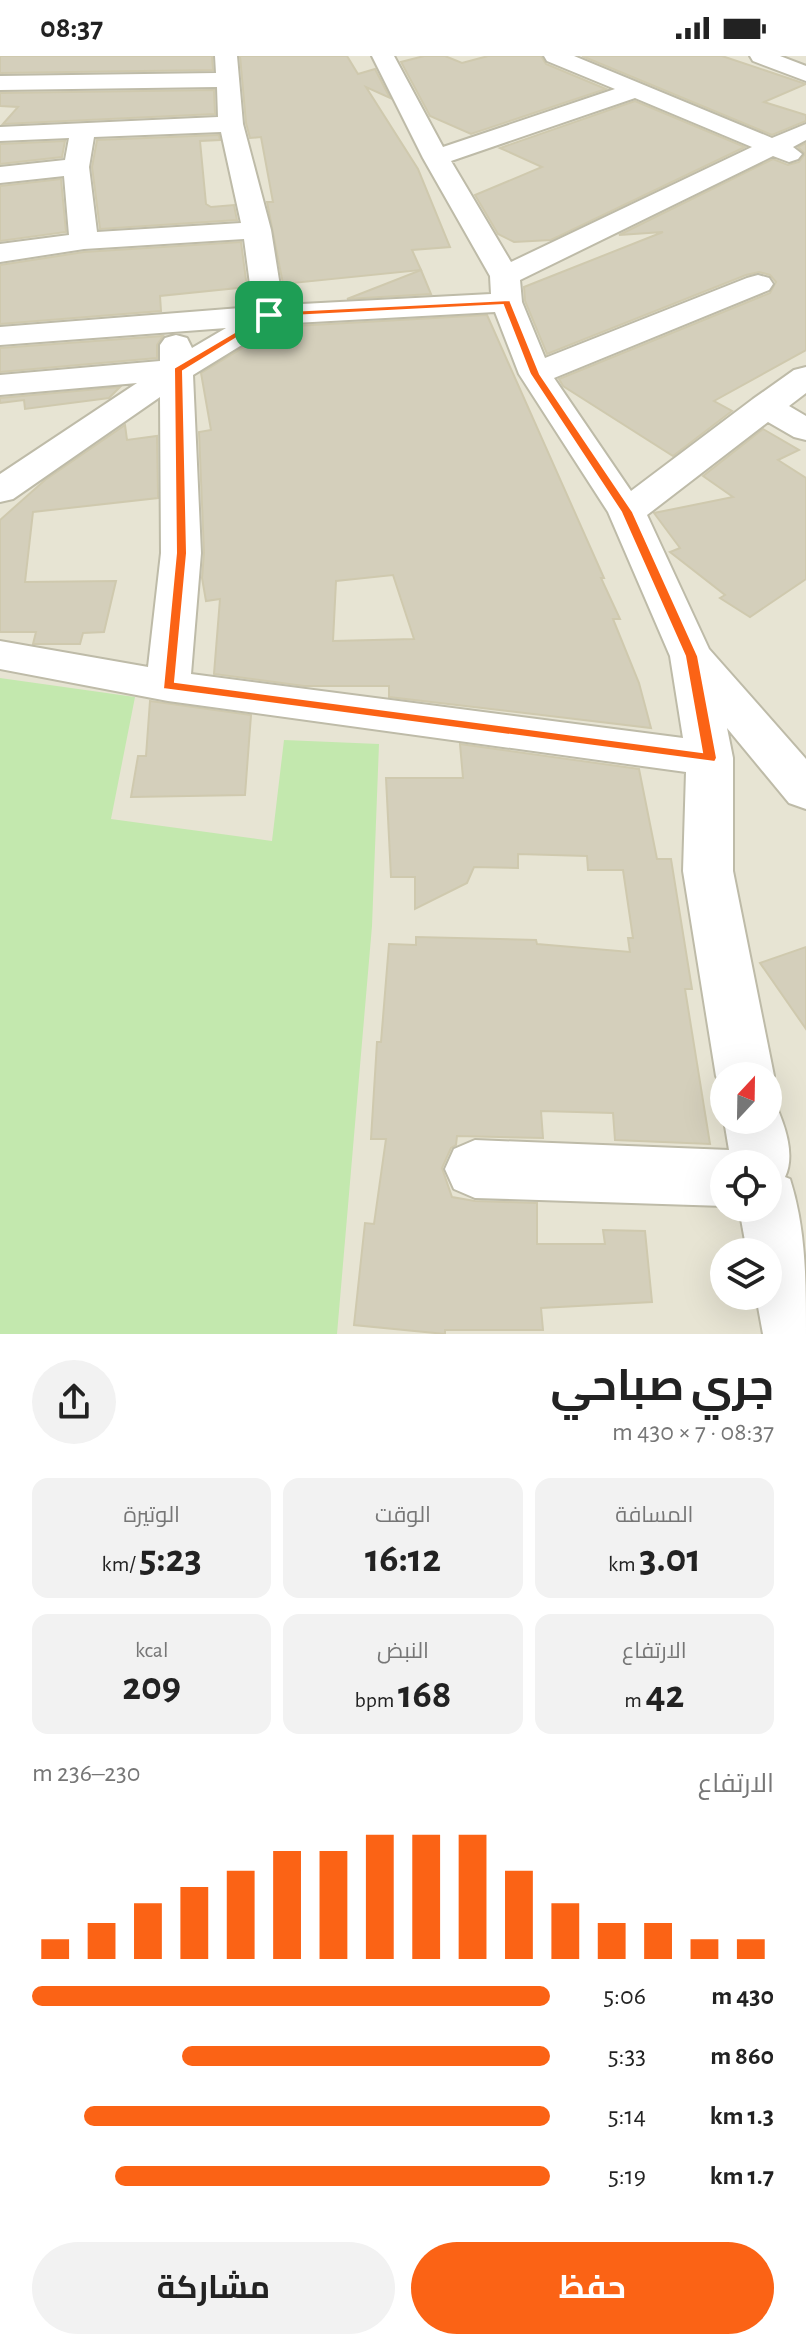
<!DOCTYPE html>
<html lang="ar">
<head>
<meta charset="utf-8">
<style>
  :root { --surface:#fff; --page:#f2f2f2; --text:#222; --muted:#767676; --accent:#fb6315 }
  body { margin:0; font-family:"Alegreya Sans",Cairo,sans-serif; background:var(--page); color:var(--text); direction:rtl; height:100vh; display:flex; flex-direction:column; font-size:30px; white-space:nowrap }
  * { box-sizing:border-box; margin:0 }
  p { font-size:26px; color:var(--muted) }
  .icon { flex:none; width:44px; height:44px; fill:none; stroke:currentColor; stroke-width:2; stroke-linecap:round; stroke-linejoin:round }
  .map { position:relative; height:1278px; overflow:hidden; direction:ltr }
  .sheet { display:flex; flex-direction:column; background:var(--surface); flex:1 }
  .sheet>* { flex:none }
  .needle { width:52px; rotate:22deg }
  .fabs { position:absolute; left:710px; top:1006px; display:grid; gap:16px }
  .fabs a { display:grid; place-items:center; width:72px; height:72px; border-radius:50%; background:var(--surface); box-shadow:0 8px 32px #0002; font-size:40px }
  .pin { position:absolute; display:grid; place-items:center; width:68px; height:68px; color:#fff; margin:-34px; border-radius:16px; box-shadow:0 4px 12px #0006 }
  .round { display:grid; place-items:center; flex:none; width:84px; height:84px; border-radius:42px; background:var(--page) }
  .headline { display:flex; align-items:center; justify-content:space-between; height:136px; padding:0 32px }
  h1 { font-size:44px; font-weight:700; line-height:60px }
  .metrics { display:grid; grid-template-columns:repeat(3,1fr); gap:12px; height:136px; padding:8px 32px }
  .metrics div { display:grid; align-content:center; border-radius:16px; background:var(--page); text-align:center }
  .metrics b { font-size:40px; font-weight:700 }
  .metrics small { font-size:22px; font-weight:400 }
  .metrics p { font-size:22px }
  .chart { height:224px; padding:16px 32px }
  .chart p { display:flex; justify-content:space-between }
  .chart svg { width:100%; height:144px; margin-top:8px; stroke:var(--accent); stroke-width:6 }
  .primary-button { display:flex; gap:16px; margin-top:auto; padding:16px 32px }
  .primary-button a { flex:1; height:92px; border-radius:48px; background:var(--accent); color:#fff; font-size:32px; font-weight:700; line-height:92px; text-align:center }
  .primary-button a+a { background:var(--page); color:var(--text) }
  ul { padding:0 32px; list-style:none; font-size:26px }
  li { display:grid; grid-template-columns:128px 96px 1fr; align-items:center; height:60px }
  li i { height:20px; border-radius:10px; background:var(--accent) }
  .status { display:flex; justify-content:space-between; align-items:center; height:56px; padding:0 40px; background:var(--surface); direction:ltr }
  .status svg { height:22px; fill:currentColor }
  .map>svg:first-child { display:block }
  .residential { fill:#e7e4d3; fill-rule:evenodd }
  .green { fill:#c3e8ae }
  .building { fill:#d4cfbb; stroke:#cfc9ae; stroke-width:2; fill-rule:evenodd }
  .lines { fill:none; stroke-linecap:round; stroke-linejoin:round }
  .street-casing { stroke:#bebba8; stroke-width:4 }
  .street { fill:#fff; fill-rule:evenodd }
  .route { fill:#fb6315; stroke:#fff; stroke-width:2; fill-rule:evenodd }
</style>
</head>
<body>
<div class="status"><b>08:37</b><svg viewBox="0 0 49 12"><path d="M0 12V9h3v3zM5 12V6h3v6zM10 12V3h3v9zM15 12V0h3v12zM26 1h20v11H26zM47 4h2v5h-2z"/></svg></div>
<div class="map">
<svg width="806" height="1278" viewBox="0 0 806 1278">
  <rect width="100%" height="100%" fill="#f3f1e5"/>
  <path class="residential" d="M 0,0 L 806,0 L 806,1278 L 0,1278 ZM 724,1020 L 768,1020 L 768,1064 L 724,1064 ZM 724,1108 L 768,1108 L 768,1152 L 724,1152 ZM 724,1196 L 768,1196 L 768,1240 L 724,1240 Z"/>
  <path class="green" d="M 0,622 L 135,641 L 111,763 L 272,785 L 284,684 L 379,688 L 372,870 L 337,1278 L 0,1278 Z"/>
  <g class="building">
    <path d="M 0,0 L 212,0 L 213,14 L 0,17 Z"/>
    <path d="M 240,0 L 347,0 L 358,18 L 375,13 L 390,42 L 366,31 L 418,113 L 450,191 L 412,194 L 421,214 L 283,228 L 267,146 L 273,146 L 261,81 L 250,82 L 246,67 Z"/>
    <path d="M 424,0 L 445,0 L 462,7 L 488,0 L 541,0 L 546,8 L 606,33 L 471,78 L 430,60 L 401,6 Z"/>
    <path d="M 582,0 L 722,0 L 806,28 L 764,46 L 806,59 L 806,65 L 772,79 Z"/>
    <path d="M 214,34 L 215,58 L 3,68 L 18,51 L 0,50 L 0,37 Z"/>
    <path d="M 635,45 L 745,91 L 551,184 L 514,186 L 498,178 L 475,139 L 542,111 L 500,92 Z"/>
    <path d="M 219,79 L 220,84 L 200,85 L 206,148 L 211,151 L 234,149 L 237,164 L 100,173 L 92,111 L 97,84 Z"/>
    <path d="M 65,85 L 62,101 L 0,108 L 0,88 Z"/>
    <path d="M 806,87 L 806,294 L 714,345 L 732,355 L 673,400 L 563,330 L 559,323 L 770,237 L 776,226 L 770,219 L 759,216 L 746,219 L 547,298 L 525,245 L 524,231 L 663,176 L 619,179 L 773,103 L 788,109 L 799,106 L 805,98 L 798,91 Z"/>
    <path d="M 61,123 L 66,176 L 0,185 L 0,130 Z"/>
    <path d="M 241,186 L 247,231 L 160,240 L 161,255 L 0,268 L 0,209 L 84,196 Z"/>
    <path d="M 421,214 L 431,238 L 347,243 Z"/>
    <path d="M 487,259 L 604,522 L 601,522 L 620,563 L 613,563 L 639,627 L 651,672 L 389,641 L 389,630 L 304,630 L 214,618 L 220,543 L 206,545 L 202,522 L 204,497 L 199,376 L 211,374 L 201,317 L 277,271 ZM 393,519 L 414,583 L 333,585 L 336,525 Z"/>
    <path d="M 163,280 L 157,289 L 157,302 L 0,316 L 0,292 Z"/>
    <path d="M 120,331 L 109,342 L 25,353 L 24,344 L 0,347 L 0,342 Z"/>
    <path d="M 125,369 L 127,384 L 157,380 L 158,442 L 33,456 L 25,526 L 116,525 L 104,576 L 83,577 L 80,588 L 33,588 L 36,576 L 0,576 L 0,464 L 45,424 Z"/>
    <path d="M 763,373 L 799,394 L 778,404 L 806,422 L 806,523 L 750,561 L 720,542 L 725,539 L 670,496 L 680,492 L 654,457 L 733,441 L 703,420 Z"/>
    <path d="M 150,645 L 251,659 L 245,739 L 131,741 L 138,700 L 146,700 Z"/>
    <path d="M 460,688 L 639,713 L 657,803 L 671,803 L 692,933 L 685,933 L 710,1088 L 615,1084 L 613,1057 L 541,1055 L 543,1082 L 457,1080 L 456,1089 L 451,1092 L 442,1112 L 452,1141 L 475,1145 L 537,1147 L 537,1188 L 605,1188 L 603,1174 L 645,1175 L 652,1246 L 541,1252 L 543,1274 L 445,1274 L 445,1278 L 354,1269 L 365,1167 L 374,1168 L 386,1083 L 371,1083 L 377,986 L 381,986 L 389,888 L 416,889 L 416,881 L 536,884 L 537,888 L 630,896 L 628,882 L 633,882 L 623,814 L 588,814 L 587,800 L 518,798 L 518,812 L 474,811 L 467,827 L 415,853 L 415,821 L 391,821 L 386,722 L 463,722 Z"/>
    <path d="M 806,891 L 806,973 L 760,907 Z"/>
  </g>
  <g class="lines">
    <defs>
      <g id="street">
        <path d="M 215,0 L 237,0 L 243,68 L 271,174 L 283,249 L 491,238 L 490,220 L 423,102 L 372,0 L 394,0 L 443,91 L 615,33 L 547,5 L 544,0 L 574,0 L 772,82 L 806,68 L 806,84 L 793,91 L 802,98 L 798,103 L 789,106 L 773,100 L 520,224 L 522,246 L 545,302 L 747,222 L 758,219 L 769,222 L 773,228 L 769,234 L 554,322 L 631,435 L 753,343 L 794,314 L 806,311 L 806,337 L 789,350 L 806,360 L 806,384 L 794,381 L 768,366 L 647,459 L 709,593 L 806,703 L 806,753 L 789,747 L 727,672 L 733,702 L 733,815 L 774,1020 L 768,1032 L 768,1020 L 724,1020 L 724,1037 L 716,1020 L 683,815 L 686,716 L 168,645 L 0,613 L 0,585 L 148,611 L 161,497 L 160,341 L 13,443 L 0,446 L 0,418 L 137,327 L 0,339 L 0,319 L 160,305 L 160,289 L 165,282 L 176,279 L 187,282 L 192,292 L 226,272 L 0,289 L 0,271 L 253,251 L 244,183 L 84,193 L 0,206 L 0,188 L 69,179 L 64,120 L 0,127 L 0,111 L 65,104 L 69,82 L 0,85 L 0,71 L 218,61 L 217,31 L 0,34 L 0,20 L 216,17 ZM 635,42 L 752,91 L 511,206 L 451,105 ZM 221,76 L 241,167 L 97,176 L 89,111 L 94,81 ZM 495,256 L 519,318 L 608,456 L 670,600 L 683,682 L 191,618 L 201,497 L 193,319 L 276,268 Z"/>
        <path d="M 750,0 L 780,0 L 806,10 L 806,25 L 753,5 Z"/>
        <path d="M 768,1043 L 774,1045 C 784,1067 796,1098 785,1121 L 790,1123 C 806,1173 806,1225 806,1278 L 763,1278 L 756,1240 L 768,1240 L 768,1196 L 747,1196 L 739,1152 L 768,1152 L 768,1108 L 724,1108 L 724,1150 L 475,1142 L 454,1133 L 445,1113 L 454,1093 L 475,1084 L 729,1094 L 724,1064 L 724,1063 L 768,1064 Z"/>
      </g>
    </defs>
    <use href="#street" class="street-casing"/>
    <use href="#street" class="street"/>
  </g>
  <path class="route" d="M 510,244 L 540,318 L 633,456 L 698,600 L 717,702 L 715,706 L 163,633 L 176,497 L 174,312 L 269,256 ZM 503,249 L 530,318 L 621,456 L 685,600 L 702,696 L 175,626 L 187,497 L 183,315 L 271,261 Z"/>
</svg>
<div class="fabs">
<a><svg class="needle" viewBox="-14 -14 28 28"><path d="M0-13l5 13h-10z" fill="#e53935"/><path d="M0 13l5-13h-10z" fill="#767676"/></svg></a>
<a><svg class="icon" aria-label="locate" viewBox="0 0 24 24"><circle cx="12" cy="12" r="6"/><path d="M12 2v4M12 18v4M2 12h4M18 12h4"/></svg></a>
<a><svg class="icon" aria-label="layers" viewBox="0 0 24 24"><path d="M12 4l9 5-9 5-9-5zM3 14l9 5 9-5"/></svg></a>
</div>
<div class="pin" style="left:269px;top:259px;background:#1e9e55"><svg class="icon" aria-label="arrive" viewBox="0 0 24 24"><path d="M6 21V4h12l-3 4 3 4H6"/></svg></div>
</div>
<section class="sheet">
<div class="headline"><div><h1>جري صباحي</h1><p>08:37 · 7 × 430 m</p></div><a class="round"><svg class="icon" aria-label="share" viewBox="0 0 24 24"><path d="M12 15V3M7 8l5-5 5 5M5 13v7h14v-7"/></svg></a></div>
<div class="metrics">
<div><p>المسافة</p><b>3.01<small> km</small></b></div>
<div><p>الوقت</p><b>16:12</b></div>
<div><p>الوتيرة</p><b>5:23<small> /km</small></b></div>
</div>
<div class="metrics">
<div><p>الارتفاع</p><b>42<small> m</small></b></div>
<div><p>النبض</p><b>168<small> bpm</small></b></div>
<div><p>kcal</p><b>209</b></div>
</div>
<div class="chart"><p><span>الارتفاع</span>230–236 m</p>
<svg viewBox="0 0 160 44" preserveAspectRatio="none"><path d="M5 44V38M15 44V33M25 44V27M35 44V22M45 44V17M55 44V11M65 44V11M75 44V6M85 44V6M95 44V6M105 44V17M115 44V27M125 44V33M135 44V33M145 44V38M155 44V38"/></svg>
</div>
<ul>
<li><b>430 m</b>5:06<i style="width:100%"></i></li>
<li><b>860 m</b>5:33<i style="width:71%"></i></li>
<li><b>1.3 km</b>5:14<i style="width:90%"></i></li>
<li><b>1.7 km</b>5:19<i style="width:84%"></i></li>
</ul>
<div class="primary-button"><a>حفظ</a><a>مشاركة</a></div>
</section>
</body>
</html>
